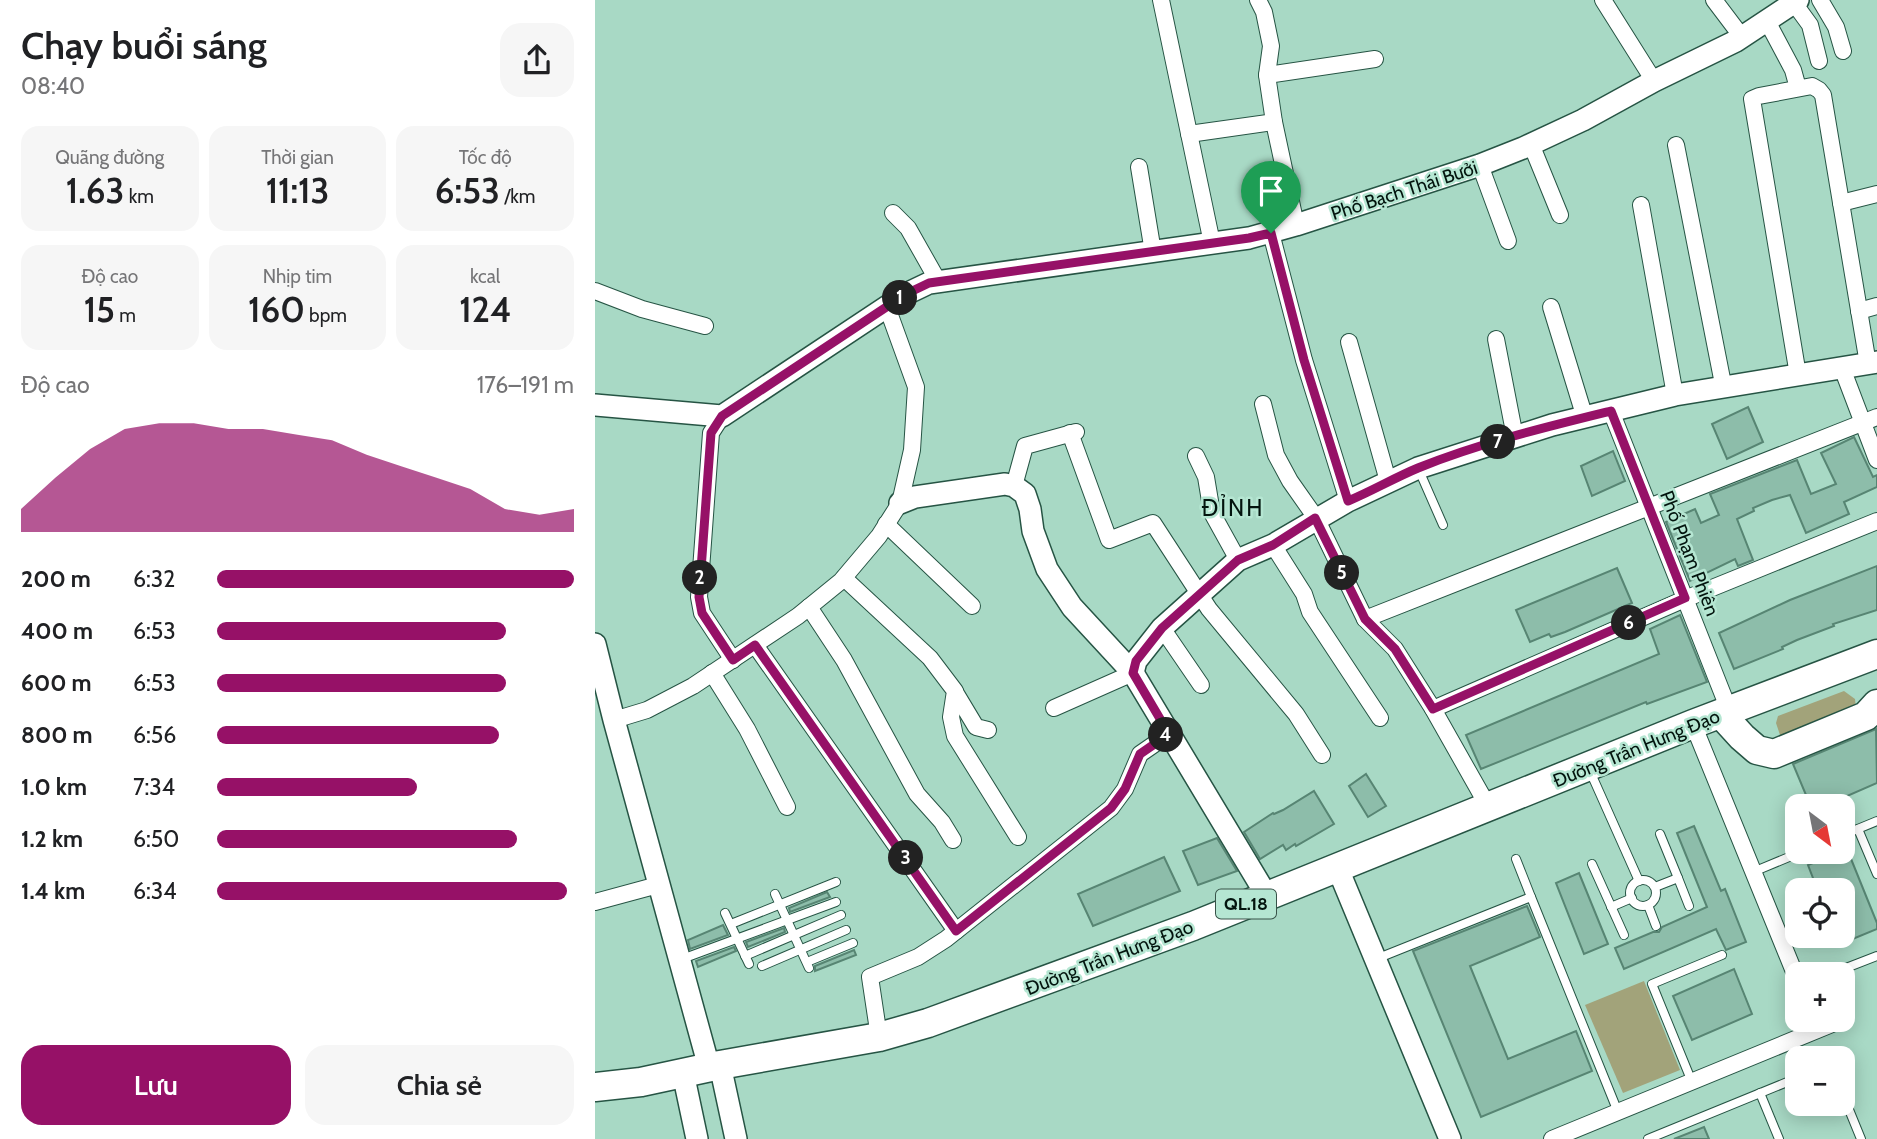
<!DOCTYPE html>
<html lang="vi">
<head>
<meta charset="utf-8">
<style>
  :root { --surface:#fff; --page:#f6f6f6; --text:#202124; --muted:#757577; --accent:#961167 }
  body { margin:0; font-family:Cabin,sans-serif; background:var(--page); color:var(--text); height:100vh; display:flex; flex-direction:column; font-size:26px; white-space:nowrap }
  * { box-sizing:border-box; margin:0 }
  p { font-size:23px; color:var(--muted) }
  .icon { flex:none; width:38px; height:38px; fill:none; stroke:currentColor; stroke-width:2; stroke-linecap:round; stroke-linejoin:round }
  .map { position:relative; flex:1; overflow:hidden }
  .sheet { display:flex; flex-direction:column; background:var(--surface); width:595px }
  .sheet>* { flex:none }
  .needle { width:46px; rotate:148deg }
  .controls { position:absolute; left:1190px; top:794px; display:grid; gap:14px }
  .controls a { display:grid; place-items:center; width:70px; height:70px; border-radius:14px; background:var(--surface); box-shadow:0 4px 18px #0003; font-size:35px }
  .pin { position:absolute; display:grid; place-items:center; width:60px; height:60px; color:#fff; margin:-72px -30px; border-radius:50% 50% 50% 0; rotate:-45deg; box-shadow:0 0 7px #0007 }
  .pin .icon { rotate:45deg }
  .km { position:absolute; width:35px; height:35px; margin:-18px; border-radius:50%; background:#222; color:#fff; font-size:19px; line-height:35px; text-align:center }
  .round { display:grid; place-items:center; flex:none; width:74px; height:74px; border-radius:21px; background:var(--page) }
  .overview { display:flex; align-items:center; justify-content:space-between; height:119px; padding:0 21px }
  h1 { font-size:38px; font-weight:600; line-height:52px }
  .figures { display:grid; grid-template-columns:repeat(3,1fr); gap:10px; height:119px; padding:7px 21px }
  .figures div { display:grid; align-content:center; border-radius:18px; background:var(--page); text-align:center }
  .figures b { font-size:35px; font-weight:600 }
  .figures small { font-size:19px; font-weight:400 }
  .figures p { font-size:19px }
  .chart { height:196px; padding:14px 21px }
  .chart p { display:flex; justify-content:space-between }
  .chart svg { width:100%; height:126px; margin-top:7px; fill:var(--accent); opacity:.7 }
  .button { display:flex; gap:14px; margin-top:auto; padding:14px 21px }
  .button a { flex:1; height:80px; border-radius:21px; background:var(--accent); color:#fff; font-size:28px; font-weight:600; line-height:80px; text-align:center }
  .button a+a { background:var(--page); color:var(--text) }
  ul { padding:0 21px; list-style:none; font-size:23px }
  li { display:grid; grid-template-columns:112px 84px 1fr; align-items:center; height:52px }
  li i { height:18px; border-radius:9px; background:var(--accent) }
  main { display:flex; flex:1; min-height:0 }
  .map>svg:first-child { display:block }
  .green { fill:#a2a37a }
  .building { fill:#8dbdaa; stroke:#578573; stroke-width:2 }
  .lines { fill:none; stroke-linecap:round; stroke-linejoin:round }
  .lane-casing { stroke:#265444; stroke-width:10 }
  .street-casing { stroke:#265444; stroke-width:18 }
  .secondary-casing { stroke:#265444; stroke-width:24 }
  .highway-casing { stroke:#265444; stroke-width:31 }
  .lane { stroke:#fff; stroke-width:8 }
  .street { stroke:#fff; stroke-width:16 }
  .secondary { stroke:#fff; stroke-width:21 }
  .highway { stroke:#fff; stroke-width:28 }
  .route-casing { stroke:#fff; stroke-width:14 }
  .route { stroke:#961167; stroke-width:9 }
  .labels { text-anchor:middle; stroke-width:5; stroke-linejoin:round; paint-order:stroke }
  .shield { fill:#b5e6d2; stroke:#385349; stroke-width:2 }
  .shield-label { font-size:18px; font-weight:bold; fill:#03140e }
  .street-label { font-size:19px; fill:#03140e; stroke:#b5e6d2 }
  .quarter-label { font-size:23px; letter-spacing:2px; fill:#03140e; stroke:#b5e6d2 }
</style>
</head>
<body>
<main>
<section class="sheet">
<div class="overview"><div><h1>Chạy buổi sáng</h1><p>08:40</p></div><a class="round"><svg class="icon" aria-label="share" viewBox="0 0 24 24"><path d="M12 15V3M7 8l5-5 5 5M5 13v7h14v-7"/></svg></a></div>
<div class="figures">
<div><p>Quãng đường</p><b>1.63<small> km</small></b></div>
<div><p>Thời gian</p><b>11:13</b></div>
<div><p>Tốc độ</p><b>6:53<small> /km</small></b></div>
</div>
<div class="figures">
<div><p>Độ cao</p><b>15<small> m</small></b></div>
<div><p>Nhịp tim</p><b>160<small> bpm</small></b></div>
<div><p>kcal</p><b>124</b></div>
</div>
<div class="chart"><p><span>Độ cao</span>176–191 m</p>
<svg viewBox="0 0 160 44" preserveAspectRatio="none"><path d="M0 44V36L10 25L20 15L30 8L40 6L50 6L60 8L70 8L80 10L90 12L100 17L110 21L120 25L130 29L140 36L150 38L160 36V44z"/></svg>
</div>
<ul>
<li><b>200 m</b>6:32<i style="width:100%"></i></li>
<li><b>400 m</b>6:53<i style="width:81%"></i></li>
<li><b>600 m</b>6:53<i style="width:81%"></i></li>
<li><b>800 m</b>6:56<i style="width:79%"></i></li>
<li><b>1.0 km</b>7:34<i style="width:56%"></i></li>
<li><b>1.2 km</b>6:50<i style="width:84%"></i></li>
<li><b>1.4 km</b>6:34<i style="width:98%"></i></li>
</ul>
<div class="button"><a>Lưu</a><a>Chia sẻ</a></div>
</section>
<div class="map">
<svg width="1282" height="1139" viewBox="0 0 1282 1139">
  <rect width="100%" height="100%" fill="#a8d9c5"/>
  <g class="green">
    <path d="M 1249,691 L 1260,699 L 1261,709 L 1186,738 L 1181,723 L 1183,716 Z"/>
    <path d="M 1049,981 L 1085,1070 L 1028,1093 L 990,1005 Z"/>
  </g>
  <g class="building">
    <path d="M 1153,407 L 1168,442 L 1132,459 L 1117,424 Z"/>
    <path d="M 1259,437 L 1278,477 L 1282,475 L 1282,487 L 1249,502 L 1254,514 L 1211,533 L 1195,495 L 1177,500 L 1158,508 L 1159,511 L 1142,519 L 1158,560 L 1143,566 L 1140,559 L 1095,581 L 1071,522 L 1100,509 L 1106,523 L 1124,515 L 1115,494 L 1202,460 L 1216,494 L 1241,484 L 1226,453 Z"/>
    <path d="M 1018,451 L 1030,481 L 997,496 L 986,466 Z"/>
    <path d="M 1282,566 L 1282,610 L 1238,624 L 1239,626 L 1202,640 L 1187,647 L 1188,649 L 1139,669 L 1124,633 L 1195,600 Z"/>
    <path d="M 1022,568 L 1037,603 L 970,632 L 956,637 L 954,634 L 935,642 L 921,610 Z"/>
    <path d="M 1085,615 L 1112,682 L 1052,704 L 1051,702 L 886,769 L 871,735 L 1064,654 L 1055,629 Z"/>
    <path d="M 1281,729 L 1282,783 L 1227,807 L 1216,807 L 1198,764 Z"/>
    <path d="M 771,774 L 791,806 L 773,817 L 754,786 Z"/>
    <path d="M 719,791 L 739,824 L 701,846 L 700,844 L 691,850 L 688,845 L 665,859 L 649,832 L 678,813 L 679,814 L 688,810 Z"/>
    <path d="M 1099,826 L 1126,891 L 1130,889 L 1151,942 L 1131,950 L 1121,929 L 1029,969 L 1020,948 L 1058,932 L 1064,932 L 1067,927 L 1112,907 L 1082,833 Z"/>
    <path d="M 622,838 L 642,871 L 603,885 L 588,851 Z"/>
    <path d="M 1252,849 L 1282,923 L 1282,929 L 1248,943 L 1248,891 L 1223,891 L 1213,865 Z"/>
    <path d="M 569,857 L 585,891 L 498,926 L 483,894 Z"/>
    <path d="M 984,873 L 1013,944 L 989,954 L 961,883 Z"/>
    <path d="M 232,892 L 235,897 L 195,912 L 194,908 Z"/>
    <path d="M 932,906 L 945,937 L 875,966 L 913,1059 L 981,1031 L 997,1071 L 886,1117 L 818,951 Z"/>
    <path d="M 128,925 L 133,935 L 95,949 L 93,940 Z"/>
    <path d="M 189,928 L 190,932 L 153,947 L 151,942 Z"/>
    <path d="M 139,947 L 141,951 L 103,967 L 101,961 Z"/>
    <path d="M 259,950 L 261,955 L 220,971 L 220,966 Z"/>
    <path d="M 1139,969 L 1157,1014 L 1097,1040 L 1078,996 Z"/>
    <path d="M 1109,1127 L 1114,1139 L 1079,1139 Z"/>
  </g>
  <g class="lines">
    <defs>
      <g id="lane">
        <path d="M 823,468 L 848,525"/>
        <path d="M 994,769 L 1044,881"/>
        <path d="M 1263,829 L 1282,874"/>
        <path d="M 1248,835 L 1282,821"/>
        <path d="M 997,864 L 1029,935"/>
        <path d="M 1158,872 L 1206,852"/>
        <path d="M 1083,878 L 1094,906"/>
        <circle cx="1048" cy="893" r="13"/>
        <path d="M 1060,887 L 1083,878 L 1065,834"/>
        <path d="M 180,894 L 214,968"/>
        <path d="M 936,897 L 1023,1112"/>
        <path d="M 1053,905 L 1061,926"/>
        <path d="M 1016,907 L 1037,898"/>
        <path d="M 130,913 L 154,964"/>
        <path d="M 136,924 L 241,882"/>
        <path d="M 150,956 L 246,915"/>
        <path d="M 87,959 L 241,902"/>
        <path d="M 781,959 L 936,897 L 921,859"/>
        <path d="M 212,962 L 258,943"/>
        <path d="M 167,966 L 251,930"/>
        <path d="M 1233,975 L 1282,956"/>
        <path d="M 1097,1082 L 1057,984 L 1127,955"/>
        <path d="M 1165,1093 L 1184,1139"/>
        <path d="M 1248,1095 L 1266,1139"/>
        <path d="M 1053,1139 L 1202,1078"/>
      </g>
      <g id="street">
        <path d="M 566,0 L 617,243"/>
        <path d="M 663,0 L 669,12 L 676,46 L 672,75 L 679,122 L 701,225"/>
        <path d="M 1008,0 L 1059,81"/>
        <path d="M 1119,0 L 1147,37"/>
        <path d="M 1225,0 L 1241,27 L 1248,51"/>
        <path d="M 1199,3 L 1215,25 L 1224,61"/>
        <path d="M 1172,21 L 1198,70 L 1203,88"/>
        <path d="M 672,75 L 780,59"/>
        <path d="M 594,134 L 679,122"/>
        <path d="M 936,144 L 965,215"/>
        <path d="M 1081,145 L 1129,389"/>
        <path d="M 885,165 L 913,241"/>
        <path d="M 544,167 L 558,252"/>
        <path d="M 1246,203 L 1282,194"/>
        <path d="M 1046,205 L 1080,395"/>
        <path d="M 298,213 L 313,228 L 343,281"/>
        <path d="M 676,233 L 709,360 L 753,501"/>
        <path d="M 0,291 L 47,309 L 110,326"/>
        <path d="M 956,307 L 990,418"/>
        <path d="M 1264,311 L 1282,306"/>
        <path d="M 901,339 L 920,437"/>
        <path d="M 754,342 L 793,481"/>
        <path d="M 1247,368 L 1282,460"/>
        <path d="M 1203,375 L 1157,99 L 1164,96 L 1217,86 L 1224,90 L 1228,95 L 1273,364"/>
        <path d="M 668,404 L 681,455 L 695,481 L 721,518 L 770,619 L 800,649 L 838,709 L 894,808"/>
        <path d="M 1016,411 L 1134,710"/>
        <path d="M 127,416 L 116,433 L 104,597 L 107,613 L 138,660"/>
        <path d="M 475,433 L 514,540 L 558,523 L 614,609 L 701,714 L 727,755"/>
        <path d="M 601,456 L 611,477 L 617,513 L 643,560"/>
        <path d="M 419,486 L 430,446 L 481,432"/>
        <path d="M 291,524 L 377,606"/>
        <path d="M 678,545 L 709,594 L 715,612 L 785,718"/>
        <path d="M 249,578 L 335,658 L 360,691 L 356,717 L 360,736 L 423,837"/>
        <path d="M 214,607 L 249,660 L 322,794 L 347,822 L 358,840"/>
        <path d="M 770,619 L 1282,417"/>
        <path d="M 567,628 L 606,685"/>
        <path d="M 160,645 L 361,931"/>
        <path d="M 117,673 L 152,729 L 192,807"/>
        <path d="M 360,692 L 381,727 L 393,730"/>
        <path d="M 459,708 L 538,673"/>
        <path d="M 838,709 L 1090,599 L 1282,521"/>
        <path d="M 19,720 L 52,710 L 98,686 L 203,616 L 246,581 L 284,536 L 305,503 L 317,450 L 321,387 L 292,307"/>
        <path d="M 1098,724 L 1202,979"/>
        <path d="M 0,902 L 63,885"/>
        <path d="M 284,1037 L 275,977 L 323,957 L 351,939 L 516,808 L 530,789 L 545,754 L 574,734"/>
        <path d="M 957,1139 L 1237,1024"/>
      </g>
      <g id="secondary">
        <path d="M 0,405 L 127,416 L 311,294 L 334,283 L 654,238 L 701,225 L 885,165 L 928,148 L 988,120 L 1059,81 L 1141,41 L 1203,0"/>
        <path d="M 305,503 L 320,497 L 410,484 L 419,486 L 430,494 L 435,509 L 438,531 L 452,569 L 477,607 L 538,673 L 672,896"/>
        <path d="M 0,644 L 19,720 L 114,1067"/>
        <path d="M 538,673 L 541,661 L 567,628 L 643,560 L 678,545 L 753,501 L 823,468 L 957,425 L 1080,395 L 1282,362"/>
        <path d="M 743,869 L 855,1139"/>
        <path d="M 125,1065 L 141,1139"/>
        <path d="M 88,1073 L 102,1139"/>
      </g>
      <g id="highway">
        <path d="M 1126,714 L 1147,737 L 1162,750 L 1179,754 L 1271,716 L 1282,704"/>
        <path d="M 0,1087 L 46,1082 L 125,1065 L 284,1037 L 333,1023 L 598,926 L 1098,724 L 1282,654"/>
      </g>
    </defs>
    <use href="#lane" class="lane-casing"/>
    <use href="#street" class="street-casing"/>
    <use href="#secondary" class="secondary-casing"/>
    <use href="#highway" class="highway-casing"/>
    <use href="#lane" class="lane"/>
    <use href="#street" class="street"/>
    <use href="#secondary" class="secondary"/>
    <use href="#highway" class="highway"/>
  </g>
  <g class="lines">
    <defs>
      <path id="route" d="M 676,233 L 709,360 L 753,501 C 777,491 799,478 823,468 C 885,443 951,427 1016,411 L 1090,598 L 838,709 L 800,649 L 770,619 L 720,518 L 678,545 L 643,560 L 567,628 L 541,661 L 538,673 L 574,734 L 545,754 L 530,789 L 516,808 L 361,931 L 160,645 L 138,660 L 107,613 L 104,597 L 116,433 L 127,416 L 311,294 L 334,283 L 654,238 Z"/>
    </defs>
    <use href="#route" class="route-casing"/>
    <use href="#route" class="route"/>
  </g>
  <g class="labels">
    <rect class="shield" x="621" y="889.5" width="60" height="29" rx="5"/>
    <g class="shield-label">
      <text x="651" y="910">QL.18</text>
    </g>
    <g class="street-label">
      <text transform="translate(809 190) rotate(-18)" y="7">Phố Bạch Thái Bưởi</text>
      <text transform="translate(1095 553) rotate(69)" y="7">Phố Phạm Phiên</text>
      <text transform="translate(1041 748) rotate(-22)" y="7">Đường Trần Hưng Đạo</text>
      <text transform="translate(514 957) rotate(-21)" y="7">Đường Trần Hưng Đạo</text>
    </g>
    <g class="quarter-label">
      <text x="638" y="516">ĐỈNH</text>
    </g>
  </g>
</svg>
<div class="controls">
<a><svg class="needle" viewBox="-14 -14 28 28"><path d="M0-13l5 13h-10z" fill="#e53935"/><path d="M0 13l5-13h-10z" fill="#757577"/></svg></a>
<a><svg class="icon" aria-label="locate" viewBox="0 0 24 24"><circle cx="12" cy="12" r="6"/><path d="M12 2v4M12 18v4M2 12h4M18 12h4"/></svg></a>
<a>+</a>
<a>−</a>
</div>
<div class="pin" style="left:676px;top:233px;background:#1e9e55"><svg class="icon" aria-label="arrive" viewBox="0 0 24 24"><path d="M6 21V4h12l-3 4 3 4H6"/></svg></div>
<b class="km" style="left:305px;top:298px">1</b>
<b class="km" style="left:105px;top:578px">2</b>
<b class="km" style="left:311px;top:858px">3</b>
<b class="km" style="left:571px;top:735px">4</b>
<b class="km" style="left:747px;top:573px">5</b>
<b class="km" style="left:1034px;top:623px">6</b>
<b class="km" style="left:903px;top:442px">7</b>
</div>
</main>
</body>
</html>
